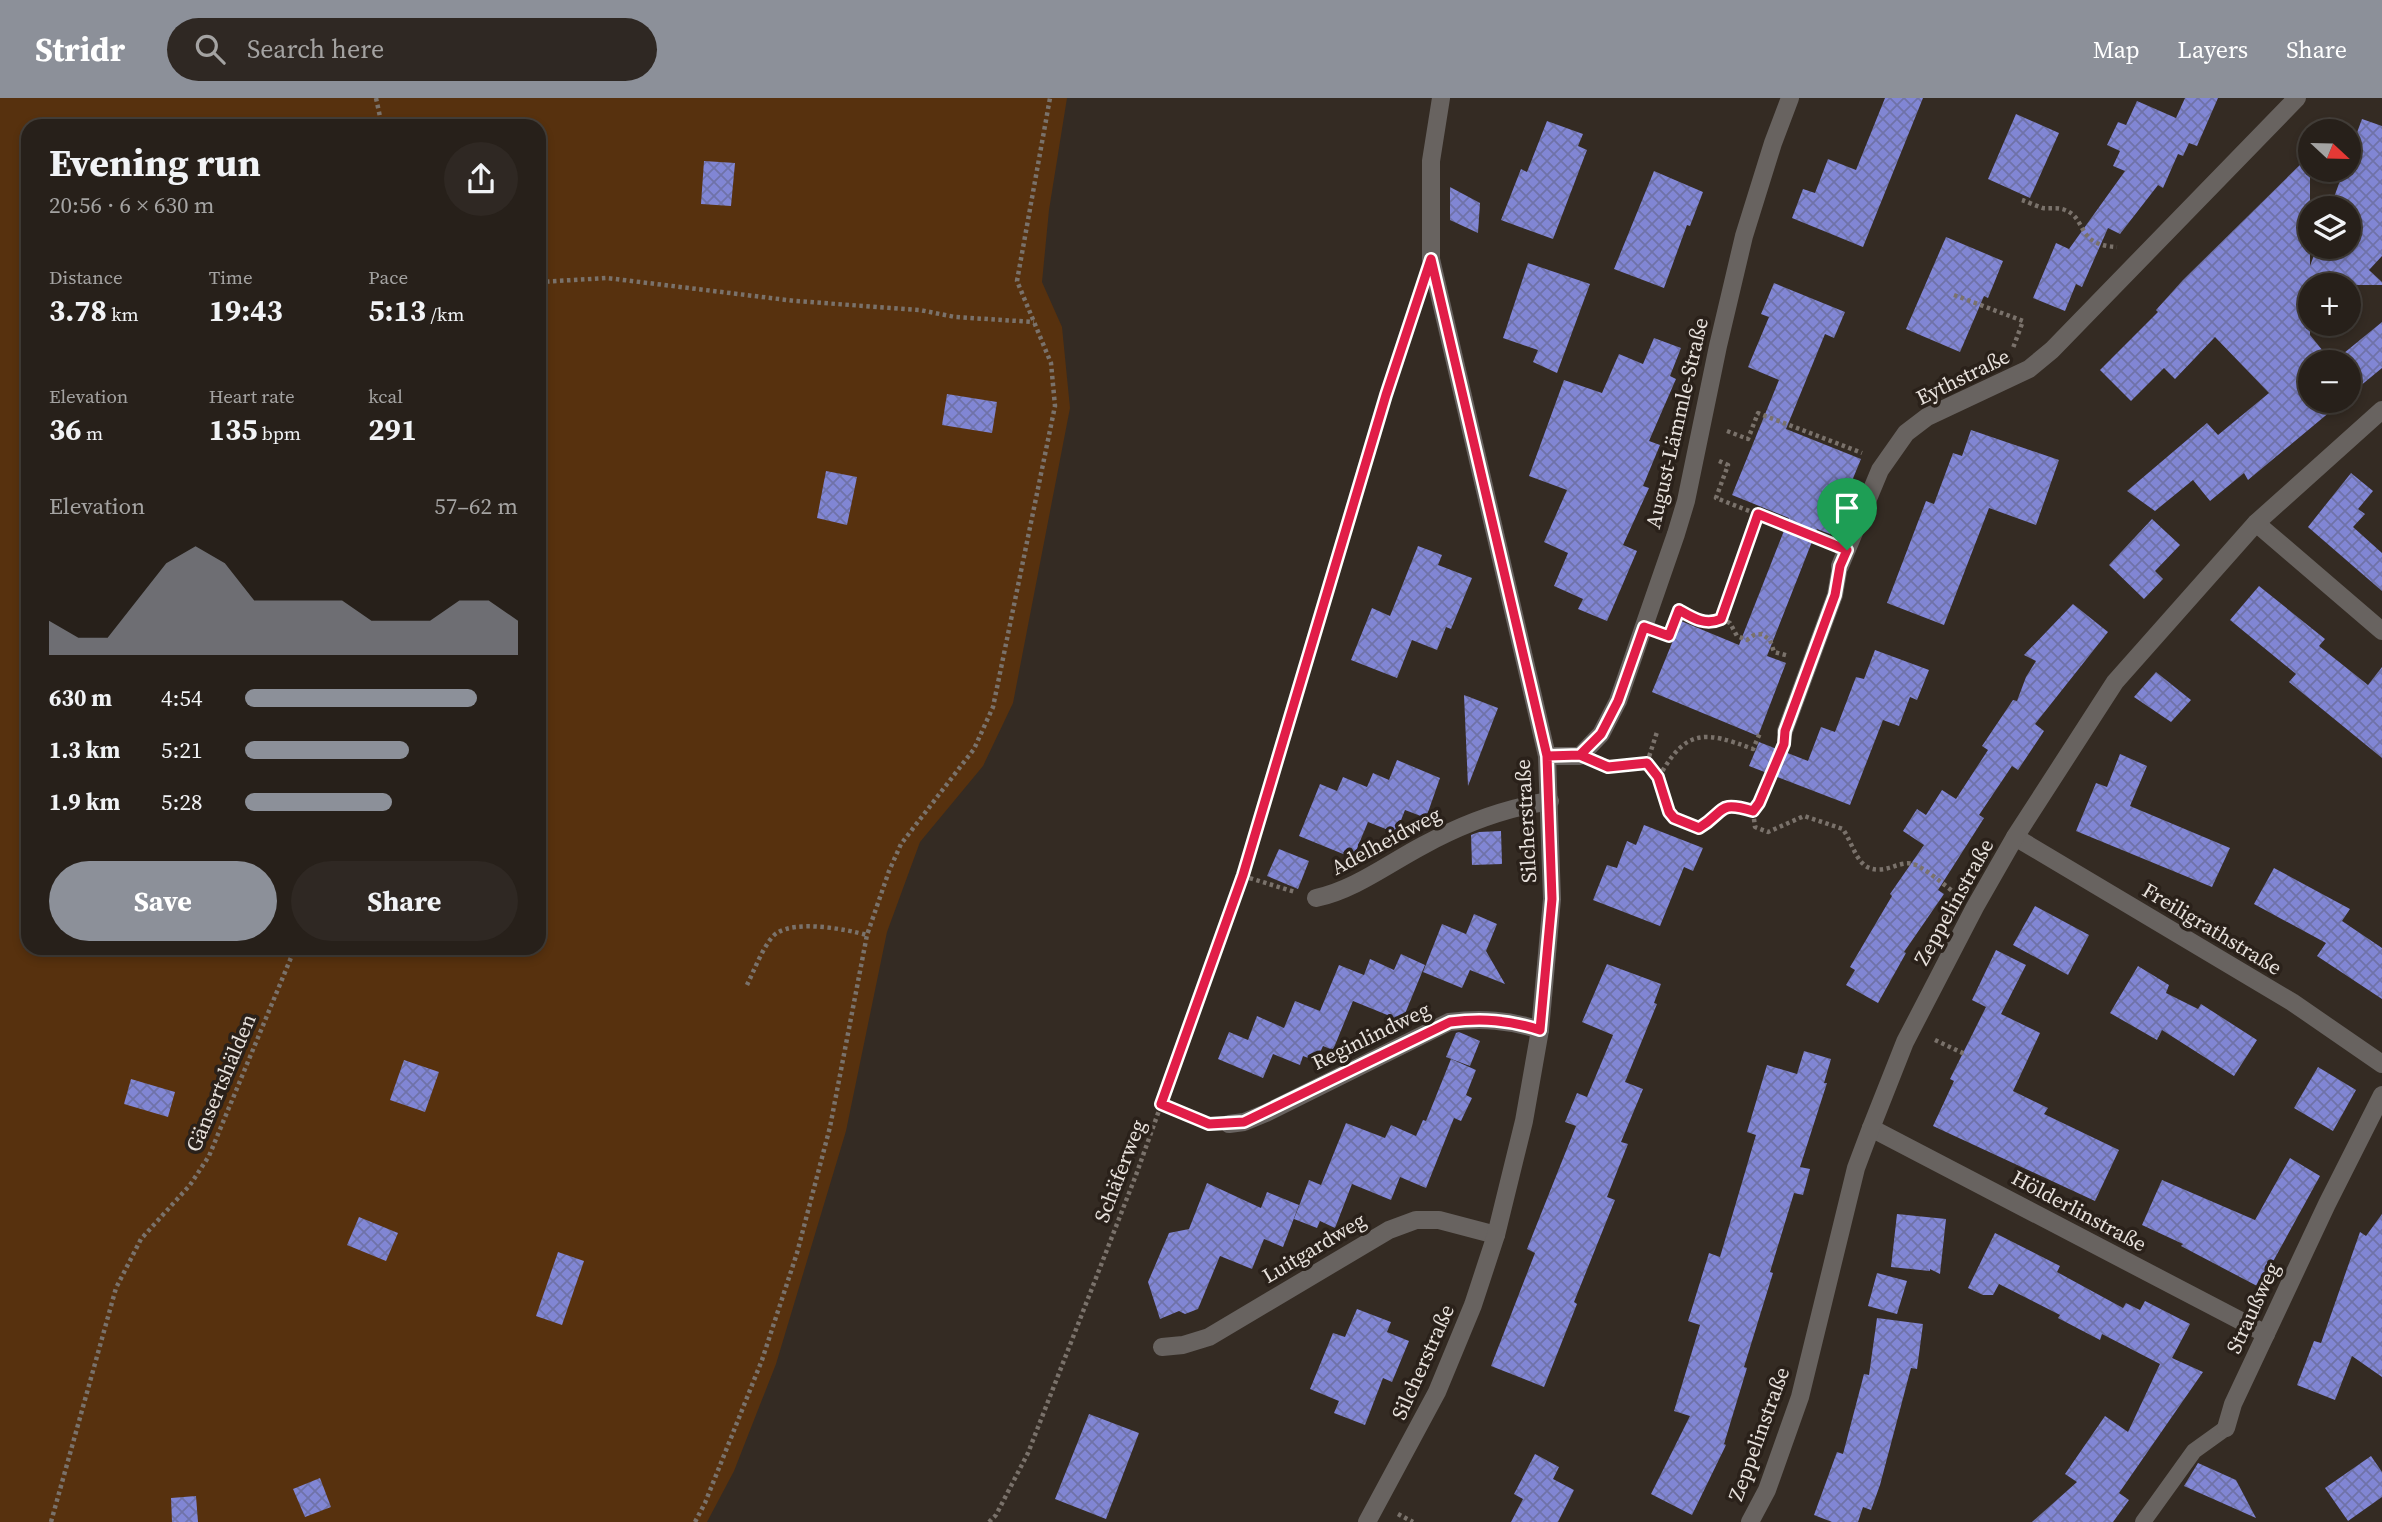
<!DOCTYPE html>
<html lang="en">
<head>
<meta charset="utf-8">
<style>
  :root { --surface:#27201a; --page:#2f2823; --text:#f1f3f6; --muted:#a4a3a2; --line:#433e39; --accent:#8c9099 }
  body { margin:0; font-family:"Source Serif 4",serif; background:var(--page); color:var(--text); height:100vh; display:flex; flex-direction:column; font-size:26px; white-space:nowrap }
  * { box-sizing:border-box; margin:0 }
  p { font-size:23px; color:var(--muted) }
  .icon { flex:none; width:38px; height:38px; fill:none; stroke:currentColor; stroke-width:2; stroke-linecap:round; stroke-linejoin:round }
  .map { position:relative; flex:1; overflow:hidden }
  .panel { position:absolute; left:21px; top:21px; width:525px; height:836px; display:flex; flex-direction:column; background:var(--surface); border-radius:21px; box-shadow:0 4px 10px #0003,0 0 0 2px var(--line) }
  .panel>* { flex:none }
  .needle { width:46px; rotate:112deg }
  .buttons { position:absolute; left:2298px; top:21px; display:grid; gap:14px }
  .buttons a { display:grid; place-items:center; width:63px; height:63px; border-radius:50%; background:var(--surface); box-shadow:0 4px 10px #0003,0 0 0 2px var(--line); font-size:35px }
  .pin { position:absolute; display:grid; place-items:center; width:60px; height:60px; color:#fff; margin:-72px -30px; border-radius:50% 50% 50% 0; rotate:-45deg; box-shadow:0 0 7px #0007 }
  .pin .icon { rotate:45deg }
  .round { display:grid; place-items:center; flex:none; width:74px; height:74px; border-radius:37px; background:var(--page) }
  .headline { display:flex; align-items:center; justify-content:space-between; height:119px; padding:0 28px }
  h1 { font-size:38px; font-weight:700; line-height:52px }
  .stats { display:grid; grid-template-columns:repeat(3,1fr); gap:10px; height:119px; padding:7px 28px }
  .stats div { display:grid; align-content:center }
  .stats b { font-size:30px; font-weight:700 }
  .stats small { font-size:19px; font-weight:400 }
  .stats p { font-size:19px }
  .chart { height:196px; padding:14px 28px }
  .chart p { display:flex; justify-content:space-between }
  .chart svg { width:100%; height:126px; margin-top:7px; fill:var(--accent); opacity:.7 }
  .action { display:flex; gap:14px; margin-top:auto; padding:14px 28px }
  .action a { flex:1; height:80px; border-radius:42px; background:var(--accent); color:#fff; font-size:28px; font-weight:700; line-height:80px; text-align:center }
  .action a+a { background:var(--page); color:var(--text) }
  ul { padding:0 28px; list-style:none; font-size:23px }
  li { display:grid; grid-template-columns:112px 84px 1fr; align-items:center; height:52px }
  li i { height:18px; border-radius:9px; background:var(--accent) }
  header { display:flex; align-items:center; gap:42px; box-sizing:border-box; height:98px; padding:0 35px; background:var(--accent); color:#fff }
  header strong { font-size:33px }
  nav { display:flex; gap:38px; margin-inline-start:auto; font-size:24px }
  .search { width:490px; height:63px; background:var(--page); display:flex; align-items:center; gap:18px; box-sizing:border-box; padding:0 24px; border-radius:38px; color:var(--muted); font-size:26px }
  .map>svg:first-child { display:block }
  .green { fill:#57310e; fill-rule:evenodd }
  .building { fill:url(#building-cross-hatch) }
  .lines { fill:none; stroke-linecap:round; stroke-linejoin:round }
  .path { stroke:#7a726b; stroke-width:4.5; stroke-dasharray:3.5 3.5; stroke-linecap:butt }
  .service { stroke:#686360; stroke-width:16 }
  .minor { stroke:#686360; stroke-width:18 }
  .route-casing { stroke:#fff; stroke-width:14 }
  .route { stroke:#e11d48; stroke-width:9 }
  .labels { text-anchor:middle; stroke-width:7; stroke-linejoin:round; paint-order:stroke }
  .street-label { font-size:21px; fill:#e8e2dd; stroke:#2a211a }
</style>
</head>
<body>
<header>
<strong>Stridr</strong>
<div class="search"><svg class="icon" aria-label="search" viewBox="0 0 24 24"><circle cx="10" cy="10" r="6"/><path d="M15 15l6 6"/></svg>Search here</div>
<nav><a>Map</a><a>Layers</a><a>Share</a></nav>
</header>
<div class="map">
<svg width="2382" height="1424" viewBox="0 0 2382 1424">
  <defs>
    <pattern id="building-cross-hatch" width="8" height="8" patternUnits="userSpaceOnUse" patternTransform="scale(1.75)"><rect width="8" height="8" fill="#8186d4"/><path d="M0 0l8 8M0 8l8-8" fill="none" stroke="#6f72a8"/></pattern>
  </defs>
  <rect width="100%" height="100%" fill="#342b23"/>
  <path class="green" d="M 0,0 L 1067,0 L 1049,112 L 1042,184 L 1062,229 L 1070,310 L 1013,605 L 983,668 L 920,744 L 887,834 L 846,1033 L 776,1266 L 734,1373 L 707,1424 L 0,1424 ZM 28,28 L 539,28 L 539,850 L 28,850 Z"/>
  <g class="building">
    <path d="M 1885,0 L 1923,0 L 1863,149 L 1792,120 L 1803,91 L 1815,95 L 1828,61 L 1856,72 Z"/>
    <path d="M 2185,0 L 2218,0 L 2197,48 L 2189,45 L 2183,58 L 2178,56 L 2163,90 L 2158,87 L 2120,136 L 2108,130 L 2082,189 L 2076,186 L 2065,213 L 2033,200 L 2056,145 L 2069,151 L 2125,73 L 2113,68 L 2120,53 L 2107,47 L 2118,24 L 2126,27 L 2137,3 L 2176,20 Z"/>
    <path d="M 2016,16 L 2059,35 L 2030,100 L 1988,81 Z"/>
    <path d="M 2362,21 L 2382,28 L 2382,158 L 2369,172 L 2382,184 L 2382,187 L 2310,187 L 2310,237 L 2332,264 L 2310,264 L 2310,303 L 2343,303 L 2248,382 L 2244,375 L 2210,403 L 2193,382 L 2155,413 L 2127,393 L 2207,325 L 2218,337 L 2269,295 L 2215,239 L 2175,281 L 2164,270 L 2131,303 L 2100,272 L 2158,214 L 2156,212 L 2183,182 L 2310,57 L 2310,168 L 2317,149 L 2348,149 L 2348,110 L 2330,110 L 2344,72 L 2348,72 L 2348,59 Z"/>
    <path d="M 1547,23 L 1583,36 L 1578,48 L 1587,52 L 1553,141 L 1501,122 L 1521,71 L 1527,74 Z"/>
    <path d="M 704,63 L 735,65 L 731,108 L 701,106 Z"/>
    <path d="M 1654,73 L 1703,94 L 1690,128 L 1687,127 L 1664,190 L 1614,171 Z"/>
    <path d="M 1450,89 L 1480,105 L 1478,135 L 1450,122 Z"/>
    <path d="M 1946,139 L 2003,163 L 1988,200 L 1984,198 L 1960,254 L 1906,231 Z"/>
    <path d="M 1528,165 L 1590,186 L 1557,275 L 1533,264 L 1538,252 L 1503,240 Z"/>
    <path d="M 1774,185 L 1845,214 L 1834,240 L 1825,236 L 1786,331 L 1861,361 L 1830,436 L 1817,431 L 1767,558 L 1786,565 L 1758,638 L 1652,594 L 1681,523 L 1739,547 L 1789,420 L 1732,397 L 1779,282 L 1748,269 L 1769,219 L 1761,216 Z"/>
    <path d="M 2382,224 L 2382,270 L 2348,298 L 2348,264 L 2333,264 Z"/>
    <path d="M 1654,240 L 1681,250 L 1670,278 L 1676,281 L 1649,343 L 1660,347 L 1643,388 L 1649,390 L 1623,447 L 1637,453 L 1607,523 L 1578,511 L 1583,501 L 1554,488 L 1568,455 L 1544,444 L 1567,392 L 1529,378 L 1564,282 L 1602,295 L 1619,256 L 1643,266 Z"/>
    <path d="M 947,296 L 997,304 L 992,335 L 942,327 Z"/>
    <path d="M 1971,332 L 2059,362 L 2036,427 L 1989,410 L 1944,527 L 1887,505 L 1926,403 L 1934,406 L 1953,355 L 1962,358 Z"/>
    <path d="M 826,373 L 857,379 L 847,427 L 817,420 Z"/>
    <path d="M 2351,375 L 2373,393 L 2358,411 L 2365,416 L 2353,429 L 2382,455 L 2382,493 L 2308,429 Z"/>
    <path d="M 2152,421 L 2180,447 L 2155,473 L 2163,481 L 2144,501 L 2109,467 Z"/>
    <path d="M 1418,448 L 1442,457 L 1438,467 L 1472,480 L 1451,531 L 1446,529 L 1437,552 L 1412,542 L 1397,580 L 1351,562 L 1372,510 L 1390,518 Z"/>
    <path d="M 2259,488 L 2325,541 L 2319,548 L 2368,587 L 2382,569 L 2382,660 L 2289,584 L 2296,576 L 2230,522 Z"/>
    <path d="M 2073,506 L 2108,534 L 2035,626 L 2044,633 L 2018,672 L 2012,668 L 1979,717 L 1984,720 L 1938,792 L 1944,796 L 1904,854 L 1906,855 L 1878,905 L 1846,887 L 1855,872 L 1850,869 L 1892,798 L 1890,796 L 1924,747 L 1903,733 L 1917,711 L 1926,717 L 1942,692 L 1956,701 L 1988,652 L 1982,648 L 2013,602 L 2017,603 L 2026,579 L 2036,563 L 2024,557 Z"/>
    <path d="M 1875,552 L 1929,572 L 1917,602 L 1910,599 L 1899,628 L 1883,622 L 1850,707 L 1749,668 L 1759,644 L 1808,663 L 1821,629 L 1835,634 L 1856,579 L 1864,581 Z"/>
    <path d="M 2156,574 L 2191,602 L 2171,624 L 2134,599 Z"/>
    <path d="M 1464,597 L 1498,610 L 1468,688 Z"/>
    <path d="M 2120,656 L 2147,668 L 2130,708 L 2230,750 L 2212,789 L 2076,733 L 2096,685 L 2107,689 Z"/>
    <path d="M 1397,662 L 1440,680 L 1426,720 L 1405,712 L 1396,735 L 1368,724 L 1353,760 L 1299,738 L 1320,686 L 1337,693 L 1343,679 L 1367,689 L 1373,675 L 1389,682 Z"/>
    <path d="M 1644,727 L 1703,750 L 1693,773 L 1684,769 L 1660,828 L 1593,802 L 1607,767 L 1617,770 L 1627,743 L 1636,747 Z"/>
    <path d="M 1501,733 L 1502,766 L 1472,767 L 1471,737 L 1479,734 Z"/>
    <path d="M 1279,751 L 1309,763 L 1298,791 L 1267,778 Z"/>
    <path d="M 2274,770 L 2350,811 L 2342,823 L 2382,850 L 2382,901 L 2317,858 L 2326,845 L 2254,806 Z"/>
    <path d="M 2035,808 L 2089,837 L 2068,877 L 2013,847 Z"/>
    <path d="M 1474,816 L 1497,826 L 1486,853 L 1505,886 L 1470,872 L 1462,890 L 1423,874 L 1442,826 L 1466,836 Z"/>
    <path d="M 1996,852 L 2026,867 L 2001,916 L 2040,935 L 2013,993 L 2048,1010 L 2044,1016 L 2119,1052 L 2095,1103 L 1933,1028 L 1954,983 L 1950,981 L 1986,909 L 1972,902 Z"/>
    <path d="M 1401,856 L 1425,867 L 1402,923 L 1353,903 L 1333,952 L 1323,948 L 1316,963 L 1303,958 L 1300,967 L 1273,956 L 1263,980 L 1218,961 L 1229,934 L 1248,942 L 1257,918 L 1284,930 L 1295,903 L 1320,913 L 1339,867 L 1364,877 L 1370,861 L 1394,872 Z"/>
    <path d="M 1607,866 L 1661,886 L 1654,905 L 1657,906 L 1625,984 L 1643,991 L 1621,1044 L 1628,1046 L 1607,1099 L 1615,1102 L 1574,1204 L 1577,1206 L 1544,1289 L 1491,1268 L 1535,1155 L 1527,1151 L 1576,1028 L 1565,1024 L 1577,995 L 1587,999 L 1613,937 L 1582,924 Z"/>
    <path d="M 2138,868 L 2169,887 L 2166,895 L 2198,911 L 2201,906 L 2257,942 L 2234,978 L 2162,932 L 2157,942 L 2110,915 Z"/>
    <path d="M 1459,934 L 1480,943 L 1470,968 L 1446,959 L 1456,935 Z"/>
    <path d="M 1804,953 L 1831,961 L 1824,985 L 1827,985 L 1800,1069 L 1810,1071 L 1803,1097 L 1794,1095 L 1770,1174 L 1773,1175 L 1744,1269 L 1747,1270 L 1724,1346 L 1726,1347 L 1692,1417 L 1651,1396 L 1690,1318 L 1674,1313 L 1700,1227 L 1688,1223 L 1709,1155 L 1720,1159 L 1756,1037 L 1747,1034 L 1767,967 L 1797,976 Z"/>
    <path d="M 1451,961 L 1476,972 L 1466,997 L 1472,1000 L 1461,1023 L 1454,1020 L 1426,1090 L 1400,1079 L 1391,1102 L 1352,1086 L 1335,1130 L 1320,1123 L 1317,1130 L 1294,1121 L 1309,1082 L 1321,1087 L 1346,1025 L 1385,1040 L 1391,1027 L 1416,1038 L 1423,1022 L 1426,1023 Z"/>
    <path d="M 404,962 L 439,974 L 425,1014 L 390,1002 Z"/>
    <path d="M 2318,969 L 2356,992 L 2333,1033 L 2294,1010 Z"/>
    <path d="M 131,981 L 175,994 L 168,1019 L 124,1006 Z"/>
    <path d="M 2290,1060 L 2320,1078 L 2259,1189 L 2181,1148 L 2183,1146 L 2142,1127 L 2162,1082 L 2255,1122 Z"/>
    <path d="M 1207,1085 L 1261,1110 L 1267,1094 L 1299,1107 L 1283,1149 L 1264,1141 L 1252,1171 L 1220,1158 L 1198,1211 L 1185,1216 L 1179,1213 L 1160,1221 L 1148,1184 L 1169,1135 L 1189,1131 Z"/>
    <path d="M 1897,1116 L 1946,1121 L 1940,1176 L 1930,1171 L 1930,1173 L 1891,1169 Z"/>
    <path d="M 2382,1116 L 2382,1279 L 2352,1258 L 2335,1302 L 2297,1287 L 2314,1243 L 2321,1245 L 2360,1134 L 2366,1138 Z"/>
    <path d="M 359,1119 L 398,1135 L 386,1163 L 347,1147 Z"/>
    <path d="M 1995,1135 L 2060,1168 L 2057,1174 L 2123,1210 L 2126,1205 L 2140,1212 L 2145,1203 L 2190,1226 L 2172,1260 L 2203,1274 L 2119,1395 L 2129,1402 L 2113,1424 L 2032,1424 L 2077,1384 L 2065,1376 L 2105,1318 L 2128,1334 L 2160,1266 L 2102,1236 L 2100,1242 L 2058,1220 L 2060,1217 L 1999,1186 L 1993,1197 L 1983,1197 L 1968,1190 Z"/>
    <path d="M 558,1154 L 584,1163 L 562,1227 L 536,1218 Z"/>
    <path d="M 1877,1175 L 1907,1183 L 1897,1216 L 1868,1208 Z"/>
    <path d="M 1357,1211 L 1391,1224 L 1387,1234 L 1409,1243 L 1392,1284 L 1383,1280 L 1365,1327 L 1334,1315 L 1339,1303 L 1310,1291 L 1333,1235 L 1345,1239 Z"/>
    <path d="M 1877,1220 L 1923,1226 L 1917,1271 L 1911,1270 L 1880,1387 L 1871,1412 L 1863,1409 L 1858,1424 L 1832,1424 L 1814,1417 L 1837,1354 L 1843,1356 L 1864,1276 L 1869,1277 Z"/>
    <path d="M 1089,1316 L 1139,1335 L 1106,1421 L 1055,1401 Z"/>
    <path d="M 1535,1356 L 1559,1369 L 1553,1381 L 1574,1392 L 1558,1424 L 1511,1424 L 1523,1401 L 1514,1396 Z"/>
    <path d="M 2371,1358 L 2382,1374 L 2382,1399 L 2348,1423 L 2325,1390 Z"/>
    <path d="M 2198,1365 L 2236,1382 L 2256,1420 L 2184,1388 Z"/>
    <path d="M 320,1380 L 331,1409 L 305,1419 L 293,1391 Z"/>
    <path d="M 196,1398 L 198,1424 L 172,1424 L 171,1400 Z"/>
  </g>
  <g class="lines">
    <g class="path">
      <path d="M 376,0 L 382,28"/>
      <path d="M 2022,102 C 2028,104 2036,108 2043,110 C 2050,111 2058,109 2065,112 C 2088,121 2075,147 2117,149"/>
      <path d="M 539,184 L 607,180 L 795,203 L 920,212 L 955,219 L 1034,224"/>
      <path d="M 1954,197 L 2023,223 L 2013,250"/>
      <path d="M 1727,333 L 1748,341 L 1758,315 L 1862,355"/>
      <path d="M 1719,363 L 1728,367 L 1716,400 L 1826,443"/>
      <path d="M 1677,516 L 1679,512 C 1693,520 1705,528 1721,521 L 1730,525 L 1737,538 L 1747,542 L 1754,537 L 1762,536 L 1770,542 L 1774,554 L 1789,558"/>
      <path d="M 1721,521 L 1758,416"/>
      <path d="M 1647,665 L 1657,634"/>
      <path d="M 1604,667 L 1608,669 L 1647,665 L 1659,679 L 1669,714 L 1674,720 L 1699,730 C 1726,715 1715,701 1753,713 L 1755,729 L 1768,734 L 1804,718 L 1843,731 C 1857,753 1858,780 1892,769 C 1898,767 1906,764 1913,766 C 1924,769 1944,787 1954,794"/>
      <path d="M 1659,679 C 1686,630 1705,633 1753,651 L 1760,635"/>
      <path d="M 1753,713 L 1759,705 L 1781,654"/>
      <path d="M 1243,778 L 1295,794"/>
      <path d="M 747,887 C 753,875 766,841 777,835 C 797,822 845,831 867,837"/>
      <path d="M 1935,942 L 1967,957"/>
      <path d="M 1161,1006 L 1206,1024"/>
      <path d="M 1398,1416 L 1413,1424"/>
      <path d="M 51,1424 L 116,1190 L 141,1141 L 190,1087 L 209,1058 L 295,850"/>
      <path d="M 695,1424 L 705,1405 L 762,1262 L 797,1155 L 830,1029 L 867,837 L 889,773 L 901,746 L 974,651 L 993,609 L 1055,308 L 1051,265 L 1017,183 L 1050,0"/>
      <path d="M 989,1424 L 996,1417 L 1028,1355 L 1136,1077 L 1243,777 L 1386,297 L 1415,208"/>
    </g>
    <g class="service">
      <path d="M 1785,633 L 1835,497 L 1840,468"/>
      <path d="M 2143,1424 L 2194,1353 L 2226,1330"/>
    </g>
    <g class="minor">
      <path d="M 2256,425 L 2382,533"/>
      <path d="M 1840,468 L 1880,372 L 1906,335 L 1927,319 L 2029,271 L 2052,252 L 2297,0"/>
      <path d="M 1547,658 L 1580,658 L 1601,636 L 1618,603 L 1676,436 L 1686,403 L 1718,248 L 1744,138 L 1773,45 L 1790,0"/>
      <path d="M 2015,739 L 2292,904 L 2382,966"/>
      <path d="M 1316,800 C 1354,792 1388,766 1422,748 C 1462,726 1505,710 1550,703"/>
      <path d="M 1229,1026 L 1244,1024 L 1266,1015 L 1449,924 C 1482,920 1509,922 1540,932"/>
      <path d="M 1871,1030 L 2266,1236"/>
      <path d="M 1162,1249 L 1183,1247 L 1209,1239 L 1389,1132 L 1416,1122 L 1439,1122 L 1496,1137"/>
      <path d="M 2226,1330 L 2233,1306 L 2327,1106 L 2382,997"/>
      <path d="M 1367,1424 L 1437,1294 L 1473,1207 L 1496,1137 L 1524,1023 L 1540,932 L 1552,801 L 1547,658 L 1431,161 L 1431,63 L 1441,0"/>
      <path d="M 1750,1424 L 1767,1392 L 1800,1299 L 1856,1070 L 1871,1030 L 1905,944 L 1975,809 L 2015,739 L 2115,584 L 2256,425 L 2382,312"/>
    </g>
  </g>
  <g class="lines">
    <defs>
      <path id="route" d="M 1847,452 L 1758,416 L 1721,521 C 1705,528 1693,520 1679,512 L 1669,538 L 1644,529 L 1618,603 L 1601,636 L 1580,657 L 1547,658 L 1431,161 L 1386,297 L 1243,777 L 1161,1006 L 1209,1026 L 1244,1024 L 1450,924 C 1482,920 1509,922 1540,932 L 1552,801 L 1547,658 L 1580,657 L 1608,669 L 1647,665 L 1658,679 L 1669,714 L 1674,720 L 1699,730 C 1726,714 1716,702 1753,713 L 1759,705 L 1784,646 L 1785,633 L 1835,497 L 1840,468 L 1847,452"/>
    </defs>
    <use href="#route" class="route-casing"/>
    <use href="#route" class="route"/>
  </g>
  <g class="labels">
    <g class="street-label">
      <text transform="translate(1963 279) rotate(-26)" y="7">Eythstraße</text>
      <text transform="translate(1677 325) rotate(-77)" y="7">August-Lämmle-Straße</text>
      <text transform="translate(1526 723) rotate(-93)" y="7">Silcherstraße</text>
      <text transform="translate(1386 743) rotate(-28)" y="7">Adelheidweg</text>
      <text transform="translate(1954 804) rotate(-61)" y="7">Zeppelinstraße</text>
      <text transform="translate(2212 831) rotate(31)" y="7">Freiligrathstraße</text>
      <text transform="translate(1371 938) rotate(-26)" y="7">Reginlindweg</text>
      <text transform="translate(221 985) rotate(-67)" y="7">Gänsertshälden</text>
      <text transform="translate(1120 1073) rotate(-69)" y="7">Schäferweg</text>
      <text transform="translate(2079 1113) rotate(28)" y="7">Hölderlinstraße</text>
      <text transform="translate(1314 1150) rotate(-31)" y="7">Luitgardweg</text>
      <text transform="translate(2253 1210) rotate(-65)" y="7">Straußweg</text>
      <text transform="translate(1423 1264) rotate(-66)" y="7">Silcherstraße</text>
      <text transform="translate(1759 1336) rotate(-70)" y="7">Zeppelinstraße</text>
    </g>
  </g>
</svg>
<div class="buttons">
<a><svg class="needle" viewBox="-14 -14 28 28"><path d="M0-13l5 13h-10z" fill="#e53935"/><path d="M0 13l5-13h-10z" fill="#a4a3a2"/></svg></a>
<a><svg class="icon" aria-label="layers" viewBox="0 0 24 24"><path d="M12 4l9 5-9 5-9-5zM3 14l9 5 9-5"/></svg></a>
<a>+</a>
<a>−</a>
</div>
<div class="pin" style="left:1847px;top:452px;background:#1e9e55"><svg class="icon" aria-label="arrive" viewBox="0 0 24 24"><path d="M6 21V4h12l-3 4 3 4H6"/></svg></div>
<section class="panel">
<div class="headline"><div><h1>Evening run</h1><p>20:56 · 6 × 630 m</p></div><a class="round"><svg class="icon" aria-label="share" viewBox="0 0 24 24"><path d="M12 15V3M7 8l5-5 5 5M5 13v7h14v-7"/></svg></a></div>
<div class="stats">
<div><p>Distance</p><b>3.78<small> km</small></b></div>
<div><p>Time</p><b>19:43</b></div>
<div><p>Pace</p><b>5:13<small> /km</small></b></div>
</div>
<div class="stats">
<div><p>Elevation</p><b>36<small> m</small></b></div>
<div><p>Heart rate</p><b>135<small> bpm</small></b></div>
<div><p>kcal</p><b>291</b></div>
</div>
<div class="chart"><p><span>Elevation</span>57–62 m</p>
<svg viewBox="0 0 160 44" preserveAspectRatio="none"><path d="M0 44V32L10 38L20 38L30 25L40 12L50 6L60 12L70 25L80 25L90 25L100 25L110 32L120 32L130 32L140 25L150 25L160 32V44z"/></svg>
</div>
<ul>
<li><b>630 m</b>4:54<i style="width:85%"></i></li>
<li><b>1.3 km</b>5:21<i style="width:60%"></i></li>
<li><b>1.9 km</b>5:28<i style="width:54%"></i></li>
</ul>
<div class="action"><a>Save</a><a>Share</a></div>
</section>
</div>
</body>
</html>
